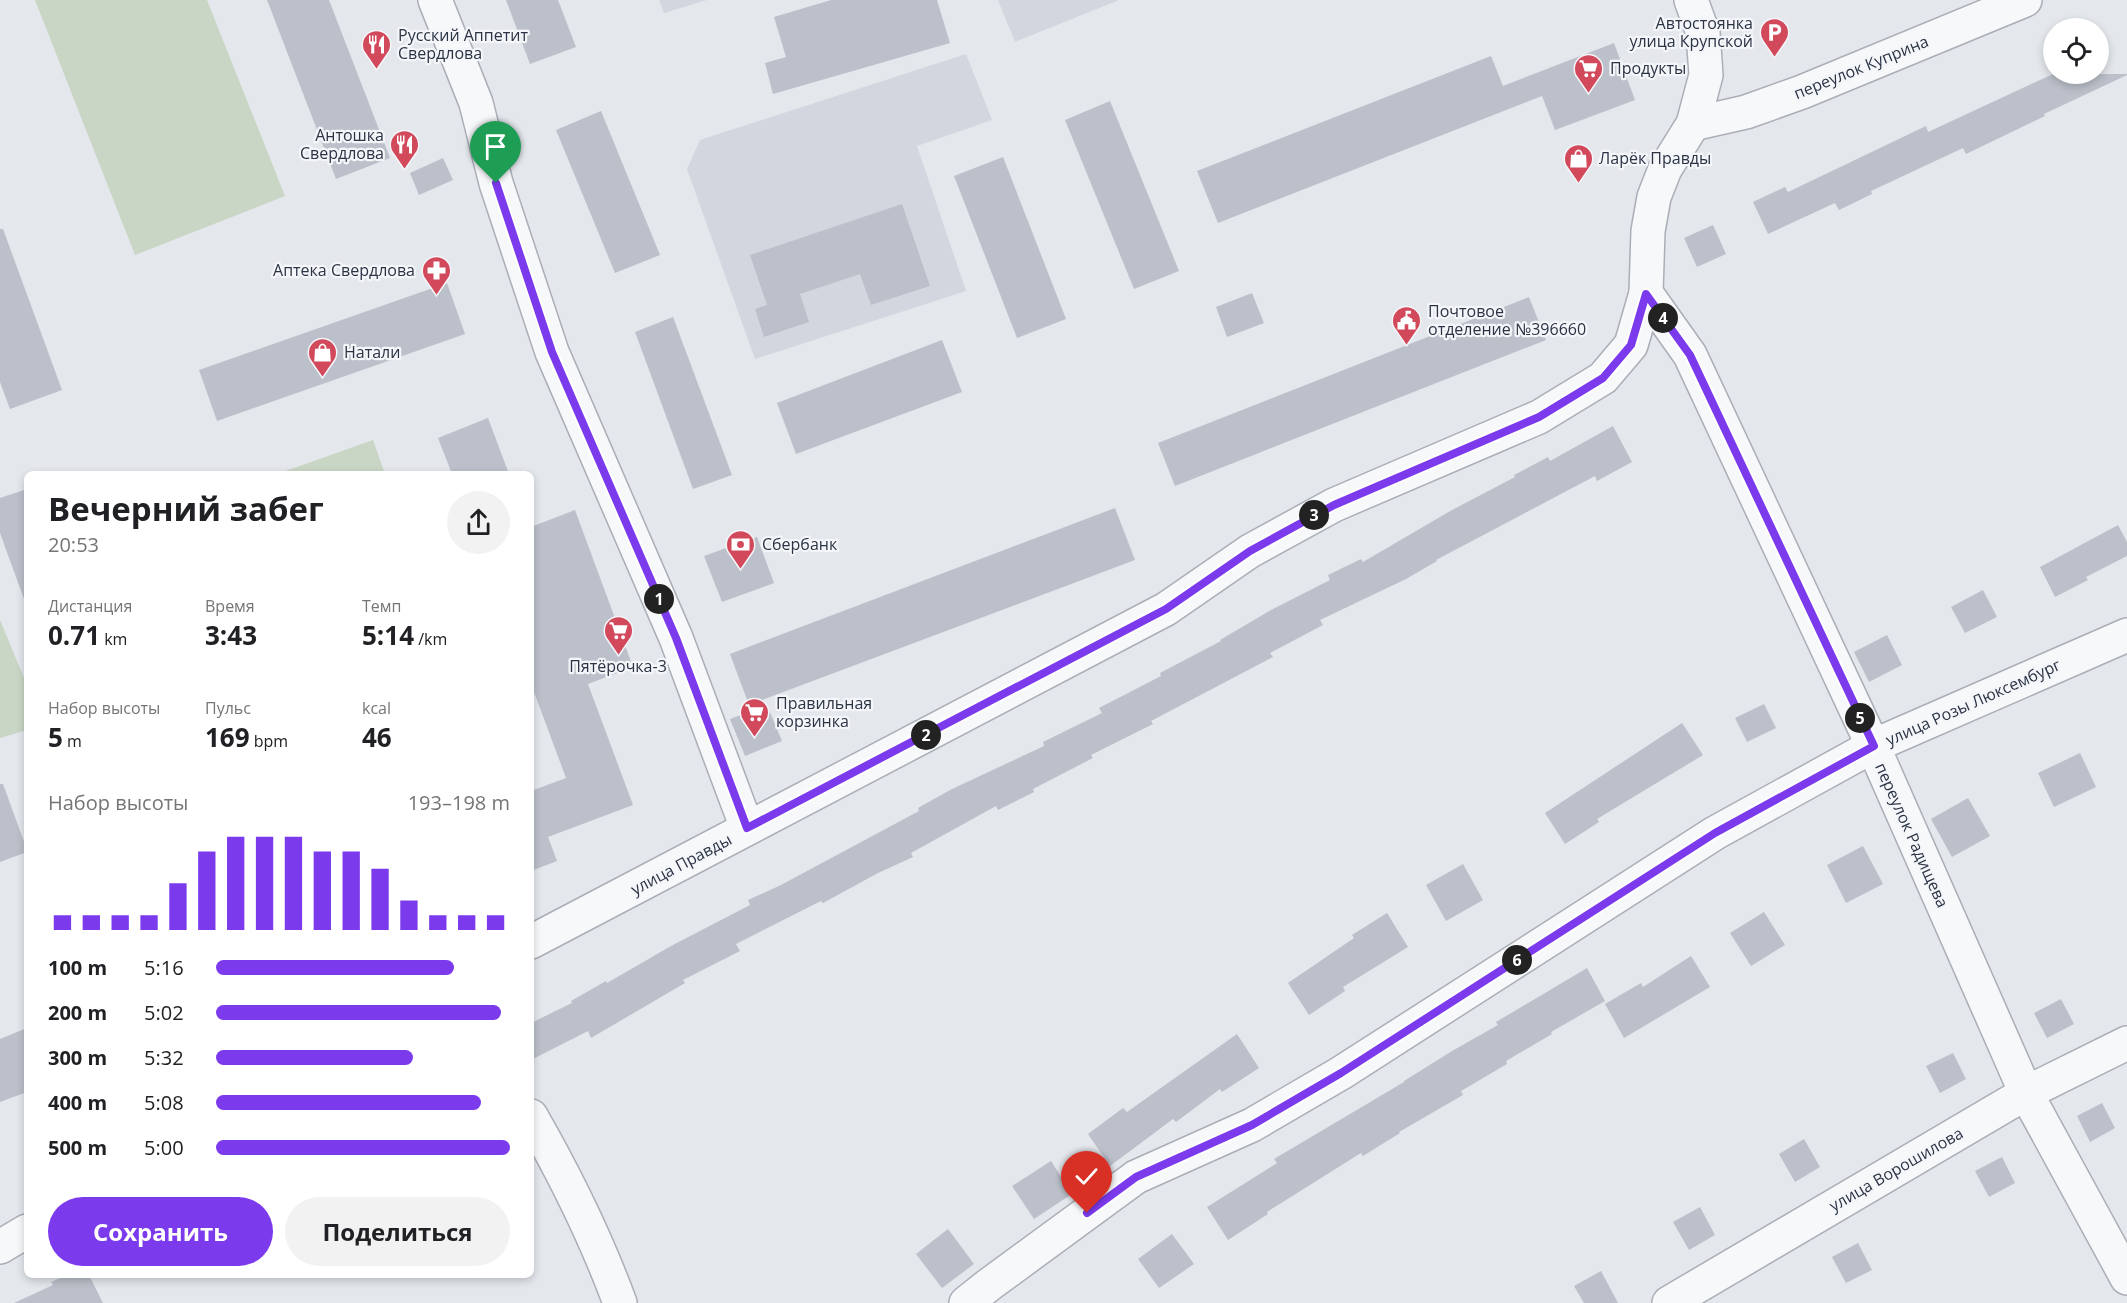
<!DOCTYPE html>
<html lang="ru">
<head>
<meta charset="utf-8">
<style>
  :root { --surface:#fff; --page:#f2f2f2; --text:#202124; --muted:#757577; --accent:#7c3aed }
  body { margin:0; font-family:"Open Sans",sans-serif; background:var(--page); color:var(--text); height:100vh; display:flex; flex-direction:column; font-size:22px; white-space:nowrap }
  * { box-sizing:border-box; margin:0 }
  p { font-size:20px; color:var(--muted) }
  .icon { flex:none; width:33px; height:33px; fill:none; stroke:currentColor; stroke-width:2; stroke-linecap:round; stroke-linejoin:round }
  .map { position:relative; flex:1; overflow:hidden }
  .sheet { position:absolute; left:24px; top:471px; width:510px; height:807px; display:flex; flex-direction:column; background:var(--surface); border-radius:9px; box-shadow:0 3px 9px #0003 }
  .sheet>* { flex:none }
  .tools { position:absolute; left:2043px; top:18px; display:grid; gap:12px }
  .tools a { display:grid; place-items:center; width:66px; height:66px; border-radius:50%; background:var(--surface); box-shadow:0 3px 9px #0003; font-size:30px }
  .pin { position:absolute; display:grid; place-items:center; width:51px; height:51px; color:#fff; margin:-62px -26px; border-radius:50% 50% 50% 0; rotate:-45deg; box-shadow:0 0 6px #0007 }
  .pin .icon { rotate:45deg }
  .km { position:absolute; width:30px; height:30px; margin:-15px; border-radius:50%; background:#222; color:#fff; font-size:16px; line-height:30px; text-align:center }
  .round { display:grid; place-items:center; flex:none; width:63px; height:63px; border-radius:32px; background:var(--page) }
  .headline { display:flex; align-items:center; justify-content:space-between; height:102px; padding:0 24px }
  h1 { font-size:33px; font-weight:700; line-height:45px }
  .metrics { display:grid; grid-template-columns:repeat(3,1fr); gap:9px; height:102px; padding:6px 24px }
  .metrics div { display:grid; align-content:center }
  .metrics b { font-size:26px; font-weight:700 }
  .metrics small { font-size:16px; font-weight:400 }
  .metrics p { font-size:16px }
  .chart { height:168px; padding:12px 24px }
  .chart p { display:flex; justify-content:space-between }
  .chart svg { width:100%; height:108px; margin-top:6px; stroke:var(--accent); stroke-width:6 }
  .button { display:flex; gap:12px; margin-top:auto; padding:12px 24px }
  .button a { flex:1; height:69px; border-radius:36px; background:var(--accent); color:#fff; font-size:24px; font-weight:700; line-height:69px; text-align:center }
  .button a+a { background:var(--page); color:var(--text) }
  ul { padding:0 24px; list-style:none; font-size:20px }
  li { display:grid; grid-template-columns:96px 72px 1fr; align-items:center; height:45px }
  li i { height:15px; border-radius:8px; background:var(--accent) }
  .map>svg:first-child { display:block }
  .built { fill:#d2d6de }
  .green { fill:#c9d6c5 }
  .building { fill:#bbc0ca }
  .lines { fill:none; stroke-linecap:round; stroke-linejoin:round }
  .minor-casing { stroke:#a9aeb7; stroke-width:36 }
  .minor { stroke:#f7f8fa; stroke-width:33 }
  .route-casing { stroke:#fff; stroke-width:12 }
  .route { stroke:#7c3aed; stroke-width:8 }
  .labels { text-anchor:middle; stroke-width:4.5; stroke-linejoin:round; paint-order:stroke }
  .poi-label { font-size:16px; fill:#2b3445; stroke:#f4f6f9; text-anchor:start }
  .street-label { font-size:16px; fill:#2b3445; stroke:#f4f6f9 }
</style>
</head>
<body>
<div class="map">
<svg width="2127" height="1303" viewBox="0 0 2127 1303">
  <rect width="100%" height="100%" fill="#e4e7ec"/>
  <g class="built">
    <path d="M 659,0 L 707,0 L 664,13 Z"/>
    <path d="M 998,0 L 1119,0 L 1015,42 Z"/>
    <path d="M 966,54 L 992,120 L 917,146 L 966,291 L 755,359 L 687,169 L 700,140 Z"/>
  </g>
  <g class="green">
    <path d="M 35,0 L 207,0 L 285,196 L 135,255 Z"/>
    <path d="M 373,440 L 385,474 L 277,474 Z"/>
    <path d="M 0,620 L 27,685 L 27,730 L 0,738 Z"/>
  </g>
  <g class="building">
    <path d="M 267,0 L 329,0 L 390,158 L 336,179 Z"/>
    <path d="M 506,0 L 558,0 L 576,47 L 530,64 Z"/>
    <path d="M 831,0 L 937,0 L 950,43 L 773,94 L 765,63 L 786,57 L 774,17 Z"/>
    <path d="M 1614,43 L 1635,100 L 1555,130 L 1542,96 L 1218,223 L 1197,171 L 1491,56 L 1503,86 Z"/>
    <path d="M 2053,74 L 2127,74 L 2127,75 L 2044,114 L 2045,116 L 1966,154 L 1963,148 L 1871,191 L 1872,194 L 1839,210 L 1835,203 L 1768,234 L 1753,202 L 1785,187 L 1788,192 L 1926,126 L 1928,132 Z"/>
    <path d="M 1110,101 L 1179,271 L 1134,289 L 1065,120 Z"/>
    <path d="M 601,111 L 660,255 L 615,273 L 556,130 Z"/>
    <path d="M 1003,157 L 1066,319 L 1017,338 L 954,176 Z"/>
    <path d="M 443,158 L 453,180 L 419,195 L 410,173 Z"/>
    <path d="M 902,204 L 930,286 L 871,305 L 860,274 L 800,294 L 809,322 L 764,337 L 755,309 L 767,305 L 750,255 Z"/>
    <path d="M 1713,225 L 1726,254 L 1697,267 L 1684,238 Z"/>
    <path d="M 0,229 L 3,229 L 62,390 L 10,409 L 0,382 Z"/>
    <path d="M 447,283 L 465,334 L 217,421 L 199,370 Z"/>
    <path d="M 1252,293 L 1264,323 L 1227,337 L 1216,307 Z"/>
    <path d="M 1529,297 L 1546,340 L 1175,486 L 1158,443 Z"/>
    <path d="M 673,317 L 732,475 L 693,489 L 635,332 Z"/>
    <path d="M 942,340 L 962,392 L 796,454 L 777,403 Z"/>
    <path d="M 488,418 L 509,474 L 452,474 L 438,438 Z"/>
    <path d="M 1613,426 L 1632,462 L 1597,481 L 1595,476 L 1436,560 L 1437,561 L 1406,579 L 1320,620 L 1323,625 L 1270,653 L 1273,657 L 1151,721 L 1153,724 L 1091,755 L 1093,758 L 1033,789 L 1034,792 L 998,810 L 996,806 L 911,853 L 913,857 L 878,873 L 823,903 L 821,901 L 736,944 L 740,951 L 683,980 L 685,983 L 591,1038 L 588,1031 L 531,1060 L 531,1023 L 572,1003 L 571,1001 L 606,981 L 607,983 L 671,946 L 750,905 L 748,900 L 781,885 L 919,811 L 918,808 L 950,790 L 1044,746 L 1043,742 L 1102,713 L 1099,708 L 1161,676 L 1160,673 L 1221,641 L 1220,640 L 1271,610 L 1330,580 L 1328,575 L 1361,559 L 1363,562 L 1452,510 L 1515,477 L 1514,475 L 1548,457 L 1550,461 Z"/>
    <path d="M 27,489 L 27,598 L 24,599 L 0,533 L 0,498 Z"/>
    <path d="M 1115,508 L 1135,560 L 749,705 L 730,654 Z"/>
    <path d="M 575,510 L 633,667 L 588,684 L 633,805 L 548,837 L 557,861 L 531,871 L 531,791 L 566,778 L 531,684 L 531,527 Z"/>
    <path d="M 2118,525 L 2127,542 L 2127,556 L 2086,577 L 2088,580 L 2055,597 L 2040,567 Z"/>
    <path d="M 757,537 L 774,583 L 722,602 L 704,556 Z"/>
    <path d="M 1983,590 L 1997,617 L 1965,633 L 1951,607 Z"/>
    <path d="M 1887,635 L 1902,665 L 1869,682 L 1854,652 Z"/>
    <path d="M 1764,704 L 1776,728 L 1747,742 L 1735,718 Z"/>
    <path d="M 767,705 L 782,741 L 745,756 L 730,719 Z"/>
    <path d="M 1682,723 L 1703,755 L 1597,819 L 1599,822 L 1565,844 L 1545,813 Z"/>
    <path d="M 2080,753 L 2096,787 L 2054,807 L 2038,773 Z"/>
    <path d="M 0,784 L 3,784 L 27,850 L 27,852 L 0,862 Z"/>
    <path d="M 1968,798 L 1990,836 L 1952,857 L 1931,819 Z"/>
    <path d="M 1863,846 L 1883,884 L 1846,903 L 1827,865 Z"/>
    <path d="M 1463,864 L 1483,900 L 1446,921 L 1426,885 Z"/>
    <path d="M 1764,912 L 1785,945 L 1751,966 L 1730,933 Z"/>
    <path d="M 1387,913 L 1408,947 L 1343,987 L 1345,991 L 1309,1015 L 1288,983 L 1354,938 L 1352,935 Z"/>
    <path d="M 1691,956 L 1710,987 L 1624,1038 L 1605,1004 L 1641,983 L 1643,987 Z"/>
    <path d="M 1587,968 L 1605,1001 L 1551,1032 L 1552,1034 L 1506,1061 L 1507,1064 L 1461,1091 L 1463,1095 L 1399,1132 L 1400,1133 L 1363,1156 L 1361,1153 L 1267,1212 L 1268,1214 L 1228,1240 L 1207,1207 L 1277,1163 L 1274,1159 L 1404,1082 L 1404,1081 L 1452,1051 L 1498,1025 L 1496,1022 Z"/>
    <path d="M 2061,999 L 2074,1024 L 2047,1038 L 2034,1013 Z"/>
    <path d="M 27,1028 L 27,1092 L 0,1102 L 0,1039 Z"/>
    <path d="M 1237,1034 L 1259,1068 L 1222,1092 L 1220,1089 L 1176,1122 L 1173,1119 L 1110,1166 L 1088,1134 L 1123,1108 L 1127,1112 Z"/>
    <path d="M 1953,1053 L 1966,1079 L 1940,1093 L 1926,1066 Z"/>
    <path d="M 2102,1103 L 2115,1128 L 2090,1142 L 2077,1116 Z"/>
    <path d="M 1804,1139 L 1820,1167 L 1795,1182 L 1779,1154 Z"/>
    <path d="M 2002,1157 L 2015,1183 L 1989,1197 L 1975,1171 Z"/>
    <path d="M 1051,1161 L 1072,1194 L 1034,1219 L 1012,1186 Z"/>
    <path d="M 1700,1207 L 1715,1235 L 1689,1250 L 1673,1222 Z"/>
    <path d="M 948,1229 L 974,1264 L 942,1288 L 916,1254 Z"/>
    <path d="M 1172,1234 L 1194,1264 L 1159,1288 L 1138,1259 Z"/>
    <path d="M 1858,1243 L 1872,1270 L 1846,1283 L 1832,1257 Z"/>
    <path d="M 1601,1271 L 1618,1303 L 1584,1303 L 1574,1286 Z"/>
    <path d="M 67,1275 L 89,1275 L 103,1303 L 14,1303 L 53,1285 L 51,1282 Z"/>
  </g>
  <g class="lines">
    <defs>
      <g id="minor">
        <path d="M 435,0 L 476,103 L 496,183 L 552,352 L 676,638 L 747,828"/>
        <path d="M 1691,0 L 1703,33 L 1706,75 L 1693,124 L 1665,169 L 1654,197 L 1648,231 L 1646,293 L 1690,355 L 1873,746 L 2026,1093 L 2127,1278"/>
        <path d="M 1693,124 L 1746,112 L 1802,92 L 2025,0"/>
        <path d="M 531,942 L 1166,609 L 1250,551 L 1334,505 L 1539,417 L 1603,378 L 1631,345 L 1646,293"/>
        <path d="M 531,1116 C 566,1177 596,1238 620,1303"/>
        <path d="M 0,1247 L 27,1231"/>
        <path d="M 966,1303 L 990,1284 L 1136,1177 L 1252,1125 L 1341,1073 L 1715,833 L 1873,746 L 2127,635"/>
        <path d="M 1669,1303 L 2026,1093 L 2127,1043"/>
      </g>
    </defs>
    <use href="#minor" class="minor-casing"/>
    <use href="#minor" class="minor"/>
  </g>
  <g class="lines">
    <defs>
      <path id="route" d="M 496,183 L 552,352 L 676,638 L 747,828 L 1166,609 L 1250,551 L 1334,505 L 1539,417 L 1603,378 L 1631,345 L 1646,294 L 1690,355 L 1874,746 L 1715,833 L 1341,1073 L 1252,1125 L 1136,1177 L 1087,1213"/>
    </defs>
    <use href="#route" class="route-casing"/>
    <use href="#route" class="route"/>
  </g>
  <defs>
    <symbol id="parking-pin" viewBox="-11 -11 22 30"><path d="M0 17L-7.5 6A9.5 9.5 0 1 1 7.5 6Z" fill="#d1495b" stroke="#f4f6f9"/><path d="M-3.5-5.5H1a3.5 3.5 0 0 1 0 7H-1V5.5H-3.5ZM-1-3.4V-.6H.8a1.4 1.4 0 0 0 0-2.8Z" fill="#fff"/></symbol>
    <symbol id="restaurant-pin" viewBox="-11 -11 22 30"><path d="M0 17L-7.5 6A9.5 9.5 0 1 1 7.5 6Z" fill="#d1495b" stroke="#f4f6f9"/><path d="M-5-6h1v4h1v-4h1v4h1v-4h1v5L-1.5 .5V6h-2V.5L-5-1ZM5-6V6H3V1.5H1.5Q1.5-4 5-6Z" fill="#fff"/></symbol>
    <symbol id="supermarket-pin" viewBox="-11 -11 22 30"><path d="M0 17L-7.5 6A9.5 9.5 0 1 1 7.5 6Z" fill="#d1495b" stroke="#f4f6f9"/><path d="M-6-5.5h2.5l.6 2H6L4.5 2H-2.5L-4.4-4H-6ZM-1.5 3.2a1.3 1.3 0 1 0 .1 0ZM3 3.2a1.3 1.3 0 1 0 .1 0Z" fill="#fff"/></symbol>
    <symbol id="shop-pin" viewBox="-11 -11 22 30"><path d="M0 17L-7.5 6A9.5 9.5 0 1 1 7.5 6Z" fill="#d1495b" stroke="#f4f6f9"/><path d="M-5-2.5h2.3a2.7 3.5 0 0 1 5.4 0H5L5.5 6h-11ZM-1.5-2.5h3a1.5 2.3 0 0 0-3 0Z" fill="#fff"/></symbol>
    <symbol id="pharmacy-pin" viewBox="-11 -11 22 30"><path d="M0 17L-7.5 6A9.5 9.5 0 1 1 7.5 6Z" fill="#d1495b" stroke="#f4f6f9"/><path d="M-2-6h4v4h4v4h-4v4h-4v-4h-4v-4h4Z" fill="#fff"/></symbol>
    <symbol id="civic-pin" viewBox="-11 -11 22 30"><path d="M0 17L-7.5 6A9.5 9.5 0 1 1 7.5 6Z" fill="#d1495b" stroke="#f4f6f9"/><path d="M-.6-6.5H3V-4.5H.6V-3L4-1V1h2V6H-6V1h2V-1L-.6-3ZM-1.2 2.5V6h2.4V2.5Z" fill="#fff"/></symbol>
    <symbol id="bank-pin" viewBox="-11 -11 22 30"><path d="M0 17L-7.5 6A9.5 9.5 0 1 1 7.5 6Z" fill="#d1495b" stroke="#f4f6f9"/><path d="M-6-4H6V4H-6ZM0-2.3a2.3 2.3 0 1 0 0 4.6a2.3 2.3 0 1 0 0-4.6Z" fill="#fff"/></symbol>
  </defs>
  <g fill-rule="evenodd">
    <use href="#parking-pin" x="1758" y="16" width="33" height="45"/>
    <use href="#restaurant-pin" x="360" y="28" width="33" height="45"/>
    <use href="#supermarket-pin" x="1572" y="52" width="33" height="45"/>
    <use href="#restaurant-pin" x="388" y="128" width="33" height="45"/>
    <use href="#shop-pin" x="1562" y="142" width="33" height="45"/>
    <use href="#pharmacy-pin" x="420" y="254" width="33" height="45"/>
    <use href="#civic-pin" x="1390" y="304" width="33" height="45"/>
    <use href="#shop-pin" x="306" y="336" width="33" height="45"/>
    <use href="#bank-pin" x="724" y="528" width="33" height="45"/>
    <use href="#supermarket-pin" x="602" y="614" width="33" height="45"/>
    <use href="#supermarket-pin" x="738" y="696" width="33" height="45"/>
  </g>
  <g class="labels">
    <g class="poi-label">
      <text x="1753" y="29" text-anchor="end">Автостоянка<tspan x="1753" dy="18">улица Крупской</tspan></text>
      <text x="398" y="41">Русский Аппетит<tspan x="398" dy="18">Свердлова</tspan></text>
      <text x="1610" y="74">Продукты</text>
      <text x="384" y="141" text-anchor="end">Антошка<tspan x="384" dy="18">Свердлова</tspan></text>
      <text x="1599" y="164">Ларёк Правды</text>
      <text x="415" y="276" text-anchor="end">Аптека Свердлова</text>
      <text x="1428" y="317">Почтовое<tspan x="1428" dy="18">отделение №396660</tspan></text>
      <text x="344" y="358">Натали</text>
      <text x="762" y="550">Сбербанк</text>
      <text x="618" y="672" text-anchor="middle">Пятёрочка-3</text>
      <text x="776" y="709">Правильная<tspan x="776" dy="18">корзинка</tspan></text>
    </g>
    <g class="street-label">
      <text transform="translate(1861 67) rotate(-22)" y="6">переулок Куприна</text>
      <text transform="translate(1973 702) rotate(-24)" y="6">улица Розы Люксембург</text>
      <text transform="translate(1912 835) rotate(66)" y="6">переулок Радищева</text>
      <text transform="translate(681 864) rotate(-28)" y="6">улица Правды</text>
      <text transform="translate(1896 1169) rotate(-30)" y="6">улица Ворошилова</text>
    </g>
  </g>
</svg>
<div class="tools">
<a><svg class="icon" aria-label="locate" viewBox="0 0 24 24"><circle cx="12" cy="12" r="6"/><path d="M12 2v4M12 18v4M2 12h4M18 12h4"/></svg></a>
</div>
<div class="pin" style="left:496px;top:183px;background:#1e9e55"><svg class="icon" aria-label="arrive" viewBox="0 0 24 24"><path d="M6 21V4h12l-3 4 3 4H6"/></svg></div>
<div class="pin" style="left:1087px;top:1213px;background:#d93025"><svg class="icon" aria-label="check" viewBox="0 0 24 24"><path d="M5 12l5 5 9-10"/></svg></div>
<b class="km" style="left:659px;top:599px">1</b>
<b class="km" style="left:926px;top:735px">2</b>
<b class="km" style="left:1314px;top:515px">3</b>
<b class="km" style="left:1663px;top:318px">4</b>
<b class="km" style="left:1860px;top:718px">5</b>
<b class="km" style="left:1517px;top:960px">6</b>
<section class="sheet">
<div class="headline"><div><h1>Вечерний забег</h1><p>20:53</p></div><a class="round"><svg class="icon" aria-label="share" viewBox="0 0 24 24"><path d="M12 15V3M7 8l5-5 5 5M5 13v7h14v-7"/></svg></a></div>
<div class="metrics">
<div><p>Дистанция</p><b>0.71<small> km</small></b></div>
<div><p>Время</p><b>3:43</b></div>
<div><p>Темп</p><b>5:14<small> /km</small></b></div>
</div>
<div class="metrics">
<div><p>Набор высоты</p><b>5<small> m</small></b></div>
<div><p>Пульс</p><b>169<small> bpm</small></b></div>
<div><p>kcal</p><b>46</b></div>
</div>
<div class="chart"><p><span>Набор высоты</span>193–198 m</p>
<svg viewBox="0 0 160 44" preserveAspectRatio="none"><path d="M5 44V38M15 44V38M25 44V38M35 44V38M45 44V25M55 44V12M65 44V6M75 44V6M85 44V6M95 44V12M105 44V12M115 44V19M125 44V32M135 44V38M145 44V38M155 44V38"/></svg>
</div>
<ul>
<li><b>100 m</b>5:16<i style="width:81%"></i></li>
<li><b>200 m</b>5:02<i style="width:97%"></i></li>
<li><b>300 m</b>5:32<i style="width:67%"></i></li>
<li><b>400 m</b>5:08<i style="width:90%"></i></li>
<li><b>500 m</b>5:00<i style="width:100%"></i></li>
</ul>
<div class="button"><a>Сохранить</a><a>Поделиться</a></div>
</section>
</div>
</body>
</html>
